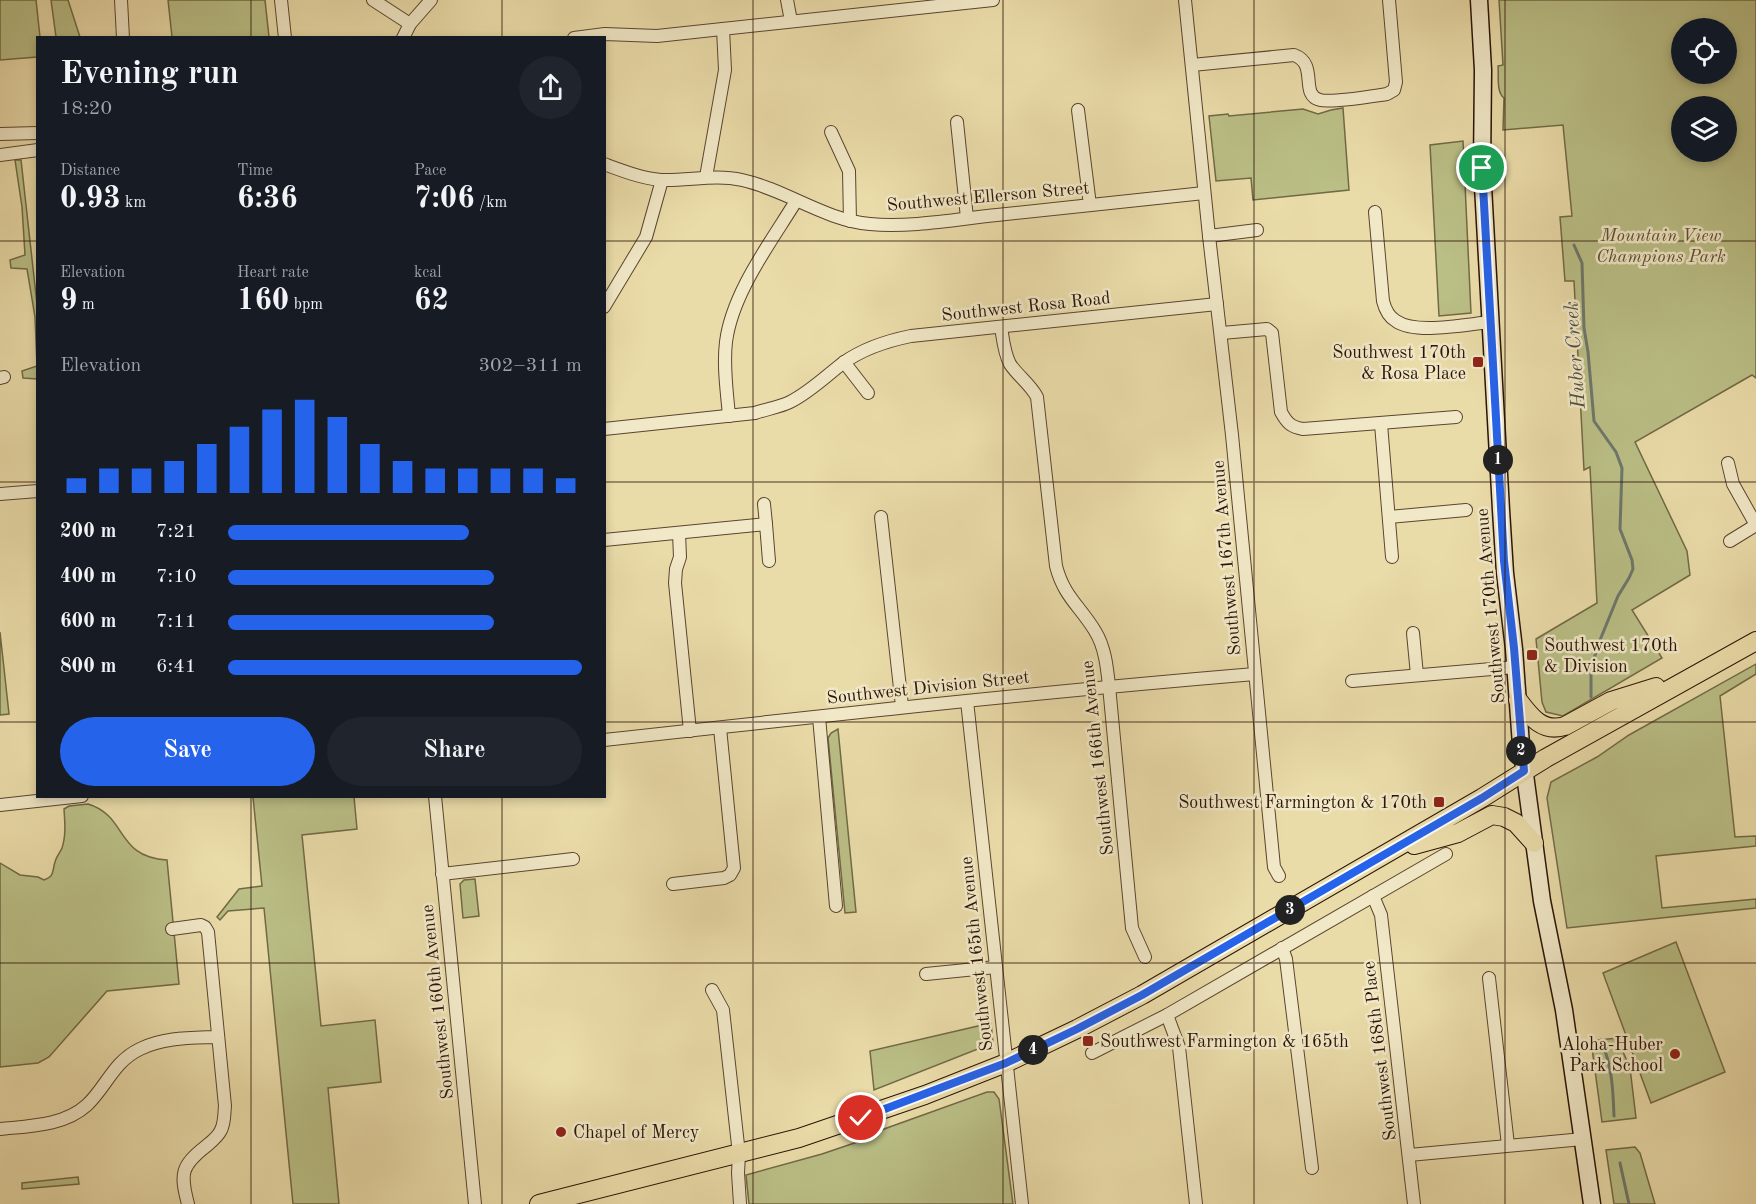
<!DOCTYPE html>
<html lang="en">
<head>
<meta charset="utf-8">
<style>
  :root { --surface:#171b24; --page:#20242c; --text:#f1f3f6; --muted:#9ea1a6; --accent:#2563eb }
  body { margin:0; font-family:"Old Standard TT",serif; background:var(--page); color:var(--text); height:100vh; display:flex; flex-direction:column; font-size:22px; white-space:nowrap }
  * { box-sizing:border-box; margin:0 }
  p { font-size:20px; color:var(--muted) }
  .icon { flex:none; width:33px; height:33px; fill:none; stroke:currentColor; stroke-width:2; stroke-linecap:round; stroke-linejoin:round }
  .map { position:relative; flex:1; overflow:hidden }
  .sheet { position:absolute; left:36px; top:36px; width:570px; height:762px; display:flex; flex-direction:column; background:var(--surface); border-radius:0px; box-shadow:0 3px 9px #0003 }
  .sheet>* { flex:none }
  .buttons { position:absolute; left:1671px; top:18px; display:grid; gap:12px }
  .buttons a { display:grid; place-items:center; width:66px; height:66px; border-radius:50%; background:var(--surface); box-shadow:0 3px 9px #0003; font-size:30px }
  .pin { position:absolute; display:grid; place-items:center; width:51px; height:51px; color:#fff; margin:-26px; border:3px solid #fff; border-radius:50%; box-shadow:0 2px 6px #0007 }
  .km { position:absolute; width:30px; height:30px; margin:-15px; border-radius:50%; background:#222; color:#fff; font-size:16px; line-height:30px; text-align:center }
  .round { display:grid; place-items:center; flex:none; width:63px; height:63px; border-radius:32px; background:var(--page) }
  .head { display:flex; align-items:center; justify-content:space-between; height:102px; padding:0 24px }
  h1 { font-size:33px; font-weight:700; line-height:45px }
  .figures { display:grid; grid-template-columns:repeat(3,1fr); gap:9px; height:102px; padding:6px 24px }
  .figures div { display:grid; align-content:center }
  .figures b { font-size:30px; font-weight:700 }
  .figures small { font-size:16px; font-weight:400 }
  .figures p { font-size:16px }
  .chart { height:168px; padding:12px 24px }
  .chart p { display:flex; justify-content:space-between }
  .chart svg { width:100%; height:108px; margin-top:6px; stroke:var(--accent); stroke-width:6 }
  .primary-button { display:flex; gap:12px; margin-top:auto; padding:12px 24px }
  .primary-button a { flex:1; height:69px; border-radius:36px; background:var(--accent); color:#fff; font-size:24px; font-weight:700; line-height:69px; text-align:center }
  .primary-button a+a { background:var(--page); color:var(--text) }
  ul { padding:0 24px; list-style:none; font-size:20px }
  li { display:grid; grid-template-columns:96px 72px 1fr; align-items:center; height:45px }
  li i { height:15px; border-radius:8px; background:var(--accent) }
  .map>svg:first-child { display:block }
  .green { fill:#babf86; stroke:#726946; stroke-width:1.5; fill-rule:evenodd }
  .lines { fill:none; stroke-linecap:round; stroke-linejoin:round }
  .stream { stroke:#6d776d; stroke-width:3 }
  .minor-casing { stroke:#5a452f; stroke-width:14 }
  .secondary-casing { stroke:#2a1306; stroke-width:19 }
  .primary-casing { stroke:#2a1306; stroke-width:20 }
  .minor { stroke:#f1e8c7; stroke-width:12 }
  .secondary { stroke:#f1e8c7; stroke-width:16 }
  .primary { stroke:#eadca9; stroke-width:18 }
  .route-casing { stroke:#fff; stroke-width:12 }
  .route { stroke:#2563eb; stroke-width:8 }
  .grid { fill:none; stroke:#2a1306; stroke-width:1.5; stroke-opacity:0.55 }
  .poi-dot { fill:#8f2418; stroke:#f1e8c7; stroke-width:2 }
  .labels { text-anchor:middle; stroke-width:5; stroke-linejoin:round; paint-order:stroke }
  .street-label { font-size:18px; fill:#2a1306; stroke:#f1e8c7 }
  .park-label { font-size:18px; font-style:italic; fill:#5c4f33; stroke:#f1e8c7 }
  .poi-label { font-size:18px; fill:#2a1306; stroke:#f1e8c7; text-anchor:end }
  .water-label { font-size:20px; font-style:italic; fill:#514d42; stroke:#f1e8c7 }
</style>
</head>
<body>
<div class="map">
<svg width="1756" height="1204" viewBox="0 0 1756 1204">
  <rect width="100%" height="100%" fill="#eadca9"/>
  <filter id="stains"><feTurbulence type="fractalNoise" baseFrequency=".00333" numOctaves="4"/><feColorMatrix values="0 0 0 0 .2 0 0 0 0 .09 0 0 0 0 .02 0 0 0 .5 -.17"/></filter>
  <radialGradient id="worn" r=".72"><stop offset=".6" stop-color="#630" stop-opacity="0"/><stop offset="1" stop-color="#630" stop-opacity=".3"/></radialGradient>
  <g class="green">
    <path d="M 0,0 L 36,0 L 40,37 L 38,38 L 37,57 L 0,60 Z"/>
    <path d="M 51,0 L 68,0 L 80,37 L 56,37 Z"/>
    <path d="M 168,0 L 265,0 L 269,37 L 172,37 Z"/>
    <path d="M 1499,0 L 1756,0 L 1756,378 L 1752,375 L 1635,442 L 1687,551 L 1690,575 L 1632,610 L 1662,658 L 1563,716 L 1546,712 L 1542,702 L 1536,639 L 1597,603 L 1590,467 L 1584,470 L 1574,281 L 1565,281 L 1560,217 L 1572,216 L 1563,125 L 1503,130 L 1504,98 C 1496,92 1499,76 1498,66 L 1503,65 ZM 1682,28 L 1726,28 L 1726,74 L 1682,74 ZM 1682,106 L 1726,106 L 1726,152 L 1682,152 Z"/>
    <path d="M 1343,108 L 1349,190 L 1253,200 L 1251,178 L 1216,181 L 1209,116 L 1228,114 L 1229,116 L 1303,109 L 1318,114 L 1331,110 Z"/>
    <path d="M 1463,141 L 1471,313 L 1439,316 L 1430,145 Z"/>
    <path d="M 15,160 L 21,160 L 37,304 L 37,379 L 23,378 L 22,371 L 37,366 L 35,317 L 27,269 L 11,268 L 10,260 L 25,255 L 22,207 Z"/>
    <path d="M 0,632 L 9,714 L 0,715 Z"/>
    <path d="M 1756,664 L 1756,674 L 1720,696 L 1735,837 L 1756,836 L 1756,846 L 1656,856 L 1662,908 L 1756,899 L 1756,908 L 1567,928 L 1547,798 L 1551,782 L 1597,757 L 1629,735 Z"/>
    <path d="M 838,729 L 856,912 L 845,913 L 828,738 L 831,733 Z"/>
    <path d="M 253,797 L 354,797 L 357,829 L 302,835 L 321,1026 L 375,1020 L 381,1082 L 328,1088 L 339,1204 L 293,1204 L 264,908 L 228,911 L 220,920 L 217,917 L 239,889 L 262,886 Z"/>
    <path d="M 88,804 C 128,816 115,857 167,860 L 179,984 L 107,991 L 49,1057 L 38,1063 L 0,1067 L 0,863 L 20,875 L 38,877 L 44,880 C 55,876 52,871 55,862 C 56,857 60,853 62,848 C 66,836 65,823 64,809 L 69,806 Z"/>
    <path d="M 475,879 L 479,916 L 463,918 L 460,884 L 464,880 Z"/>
    <path d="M 1676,942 L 1725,1072 L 1651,1103 L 1603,973 Z"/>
    <path d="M 991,1023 L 993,1043 L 874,1090 L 870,1051 Z"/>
    <path d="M 1617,1038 L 1630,1068 L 1636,1118 L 1602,1122 L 1591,1041 Z"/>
    <path d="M 987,1092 L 994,1092 L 999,1099 L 1013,1204 L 749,1204 L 746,1175 L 822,1154 L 869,1138 L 873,1133 Z"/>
    <path d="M 1635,1147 L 1640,1153 L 1655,1204 L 1614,1204 L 1606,1150 Z"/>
    <path d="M 78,1177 L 79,1184 L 22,1189 L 22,1183 Z"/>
  </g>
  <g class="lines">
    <g class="stream">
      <path d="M 1574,245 L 1582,263 L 1584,328 L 1588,352 L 1594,421 L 1616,452 L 1622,468 L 1620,529 L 1632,560 L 1633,569 L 1629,578 L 1618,596 L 1598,645 L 1591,669 L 1591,697"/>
      <path d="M 1601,1040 C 1612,1066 1613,1088 1614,1116"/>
      <path d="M 1620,1163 L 1629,1204"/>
    </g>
    <defs>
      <g id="minor">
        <path d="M 121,0 L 123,38"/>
        <path d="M 281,0 L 285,38"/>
        <path d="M 373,0 L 410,24"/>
        <path d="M 787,0 L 791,21"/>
        <path d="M 1185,0 L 1209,236 L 1232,435 L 1274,867 L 1279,876"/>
        <path d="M 403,38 L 410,24 L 431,0"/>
        <path d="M 574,38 L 605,34 L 657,36 L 993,0"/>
        <path d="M 1192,65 L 1294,55 C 1319,64 1299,95 1320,100 C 1332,103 1373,96 1387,94 L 1394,90 L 1396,82 L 1389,0"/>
        <path d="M 1078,110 L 1090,205"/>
        <path d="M 957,122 L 967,218"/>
        <path d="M 831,132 L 849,171 L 850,221"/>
        <path d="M 0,134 L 38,133"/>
        <path d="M 0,155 L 38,150"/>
        <path d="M 604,164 C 623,171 641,178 661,180 C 689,181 715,174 742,180 C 787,190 824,220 870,224 C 909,228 958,219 997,215 C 1066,208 1135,200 1204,193"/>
        <path d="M 706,177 L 725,70 L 723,29"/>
        <path d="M 1375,212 L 1383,301 C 1385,309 1389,317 1396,321 C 1416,335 1467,324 1491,322"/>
        <path d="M 1209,236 L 1257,230"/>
        <path d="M 604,307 L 646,237 L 662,180"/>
        <path d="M 1001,327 C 1003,339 1004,353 1010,364 C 1018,376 1030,384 1037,397 L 1056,566 C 1064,597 1080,606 1095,631 C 1105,647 1107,667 1109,686 L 1132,928 L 1145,957"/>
        <path d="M 1222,333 L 1267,329 L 1272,333 L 1281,412 C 1287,423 1291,427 1303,429 L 1456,417"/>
        <path d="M 844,362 L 868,393"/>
        <path d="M 0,378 L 4,377"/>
        <path d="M 729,416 C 727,392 723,366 726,342 C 732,293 771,242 796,201"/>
        <path d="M 1381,424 L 1392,557"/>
        <path d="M 604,429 L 755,413 C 767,409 780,407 790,402 C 810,392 826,376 843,363 C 864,348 886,341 911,336 L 1217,304"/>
        <path d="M 1728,463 L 1733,484 L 1756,525"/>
        <path d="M 0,494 L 38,491"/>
        <path d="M 764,504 L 766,524"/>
        <path d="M 881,517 L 902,706"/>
        <path d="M 1389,517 L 1466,510"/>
        <path d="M 679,533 L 680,557 L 676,569 L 675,583 L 690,731"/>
        <path d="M 604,540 L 766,524 L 769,561"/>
        <path d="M 1730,541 L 1756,525"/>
        <path d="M 1413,633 L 1417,675"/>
        <path d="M 1352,681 L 1515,667"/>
        <path d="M 967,701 L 1022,1204"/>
        <path d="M 819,717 L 836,906"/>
        <path d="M 604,740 C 821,716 1038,692 1255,674"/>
        <path d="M 435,796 L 475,1204"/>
        <path d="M 0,805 L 82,796"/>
        <path d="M 442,874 L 573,859"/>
        <path d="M 673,884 L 724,878 L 730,875 L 734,868 L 720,728"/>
        <path d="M 1373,896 L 1381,915 L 1414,1204"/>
        <path d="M 172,929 L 201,925 L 205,927 L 208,932 L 225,1106 C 224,1114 225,1122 221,1130 C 218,1137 211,1142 205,1147 C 181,1166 180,1174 188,1204"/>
        <path d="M 1282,948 L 1286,959 L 1312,1168"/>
        <path d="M 926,974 L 996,967"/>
        <path d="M 1489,978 L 1508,1145"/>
        <path d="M 712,990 L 723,1010 L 739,1154 L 738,1173 L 740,1204"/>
        <path d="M 1167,1015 L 1179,1047 L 1196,1204"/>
        <path d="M 1092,1053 L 1167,1015 L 1446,854"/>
        <path d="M 0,1129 C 29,1126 64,1126 87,1105 C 107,1086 113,1062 140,1049 C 164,1037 192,1038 217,1037"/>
        <path d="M 1409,1155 L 1583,1139"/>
      </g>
      <path id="secondary" d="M 1479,0 L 1483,70 L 1482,168 L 1501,510 L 1505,573 L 1514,649 L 1521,745 L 1542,901 L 1564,1010 L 1592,1204"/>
      <g id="primary">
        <path d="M 1518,700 C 1530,716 1542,733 1565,726 L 1611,701 L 1656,687"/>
        <path d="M 1414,845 L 1458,833 L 1492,815 L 1504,817 L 1516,823 L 1534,843"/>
        <path d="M 539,1204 L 799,1138 L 925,1095 L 1006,1063 L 1077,1029 L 1142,995 L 1482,798 L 1546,758 L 1756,641"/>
      </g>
    </defs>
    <use href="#minor" class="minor-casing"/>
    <use href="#secondary" class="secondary-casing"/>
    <use href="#primary" class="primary-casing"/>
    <use href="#minor" class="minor"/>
    <use href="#secondary" class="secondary"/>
    <use href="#primary" class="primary"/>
  </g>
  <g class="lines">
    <defs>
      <path id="route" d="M 861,1118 L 1006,1063 L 1077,1029 L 1142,995 L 1482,798 L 1524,771 L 1514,648 L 1504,561 L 1482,168"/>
    </defs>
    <use href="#route" class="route-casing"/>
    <use href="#route" class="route"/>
  </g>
  <path class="grid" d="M 251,0 L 251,38M 502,0 L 502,38M 753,0 L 753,1204M 1003,0 L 1003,1204M 1254,0 L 1254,1204M 1505,0 L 1505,1204M 0,241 L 38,241M 604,241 L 1756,241M 0,482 L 38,482M 604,482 L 1756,482M 0,722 L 38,722M 604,722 L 1756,722M 251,796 L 251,1204M 502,796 L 502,1204M 0,963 L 1756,963"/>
  <g class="poi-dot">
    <rect x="1472" y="356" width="12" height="12" rx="3"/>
    <rect x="1526" y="649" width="12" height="12" rx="3"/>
    <rect x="1433" y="796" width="12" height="12" rx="3"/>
    <rect x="1082" y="1035" width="12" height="12" rx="3"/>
    <circle cx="1675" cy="1054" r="6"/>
    <circle cx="561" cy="1132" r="6"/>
  </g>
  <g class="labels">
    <g class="street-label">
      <text transform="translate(988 196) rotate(-5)" y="6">Southwest Ellerson Street</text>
      <text transform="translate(1026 306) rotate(-6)" y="6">Southwest Rosa Road</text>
      <text transform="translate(1226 558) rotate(-95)" y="6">Southwest 167th Avenue</text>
      <text transform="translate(1490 606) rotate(-95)" y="6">Southwest 170th Avenue</text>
      <text transform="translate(928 687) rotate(-6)" y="6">Southwest Division Street</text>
      <text transform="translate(1097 758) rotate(-96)" y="6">Southwest 166th Avenue</text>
      <text transform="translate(976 954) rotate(-96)" y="6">Southwest 165th Avenue</text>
      <text transform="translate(437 1002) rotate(-96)" y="6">Southwest 160th Avenue</text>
      <text transform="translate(1379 1051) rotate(-97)" y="6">Southwest 168th Place</text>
    </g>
    <g class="park-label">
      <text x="1661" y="241">Mountain View<tspan x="1661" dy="21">Champions Park</tspan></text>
    </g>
    <g class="poi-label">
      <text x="1466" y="358">Southwest 170th<tspan x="1466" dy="21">&amp; Rosa Place</tspan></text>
      <text x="1544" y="651" text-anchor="start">Southwest 170th<tspan x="1544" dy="21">&amp; Division</tspan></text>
      <text x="1427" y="808">Southwest Farmington &amp; 170th</text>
      <text x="1100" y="1047" text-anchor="start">Southwest Farmington &amp; 165th</text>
      <text x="1663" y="1050">Aloha-Huber<tspan x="1663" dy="21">Park School</tspan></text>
      <text x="573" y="1138" text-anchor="start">Chapel of Mercy</text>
    </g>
    <g class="water-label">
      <text transform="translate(1574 355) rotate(-94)" y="7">Huber Creek</text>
    </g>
  </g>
  <rect width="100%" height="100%" filter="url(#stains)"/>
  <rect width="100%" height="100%" fill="url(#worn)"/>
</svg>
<div class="buttons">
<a><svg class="icon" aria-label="locate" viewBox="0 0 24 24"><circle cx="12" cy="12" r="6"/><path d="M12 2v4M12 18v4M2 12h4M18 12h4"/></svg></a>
<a><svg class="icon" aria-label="layers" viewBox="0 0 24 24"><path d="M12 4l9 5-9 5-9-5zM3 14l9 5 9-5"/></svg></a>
</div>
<div class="pin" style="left:1482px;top:168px;background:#1e9e55"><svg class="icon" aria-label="arrive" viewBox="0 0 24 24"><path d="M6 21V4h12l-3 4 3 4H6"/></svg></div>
<div class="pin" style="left:861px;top:1118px;background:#d93025"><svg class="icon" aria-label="check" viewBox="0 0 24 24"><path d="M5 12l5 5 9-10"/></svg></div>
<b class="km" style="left:1498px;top:460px">1</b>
<b class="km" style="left:1521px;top:751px">2</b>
<b class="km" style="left:1290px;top:910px">3</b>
<b class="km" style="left:1033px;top:1050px">4</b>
<section class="sheet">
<div class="head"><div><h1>Evening run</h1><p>18:20</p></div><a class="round"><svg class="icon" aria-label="share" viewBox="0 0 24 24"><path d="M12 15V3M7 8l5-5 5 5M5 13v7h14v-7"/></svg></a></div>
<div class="figures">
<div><p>Distance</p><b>0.93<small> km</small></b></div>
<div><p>Time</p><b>6:36</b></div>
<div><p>Pace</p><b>7:06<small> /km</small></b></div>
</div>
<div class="figures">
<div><p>Elevation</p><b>9<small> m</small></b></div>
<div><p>Heart rate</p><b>160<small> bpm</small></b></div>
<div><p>kcal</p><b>62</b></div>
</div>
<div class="chart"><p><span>Elevation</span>302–311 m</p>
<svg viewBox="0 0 160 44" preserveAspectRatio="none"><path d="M5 44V38M15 44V34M25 44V34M35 44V31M45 44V24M55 44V17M65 44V10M75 44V6M85 44V13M95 44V24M105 44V31M115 44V34M125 44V34M135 44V34M145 44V34M155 44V38"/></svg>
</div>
<ul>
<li><b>200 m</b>7:21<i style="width:68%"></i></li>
<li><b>400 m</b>7:10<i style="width:75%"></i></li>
<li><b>600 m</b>7:11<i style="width:75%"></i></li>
<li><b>800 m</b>6:41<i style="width:100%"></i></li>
</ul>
<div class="primary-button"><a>Save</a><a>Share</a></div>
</section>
</div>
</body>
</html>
